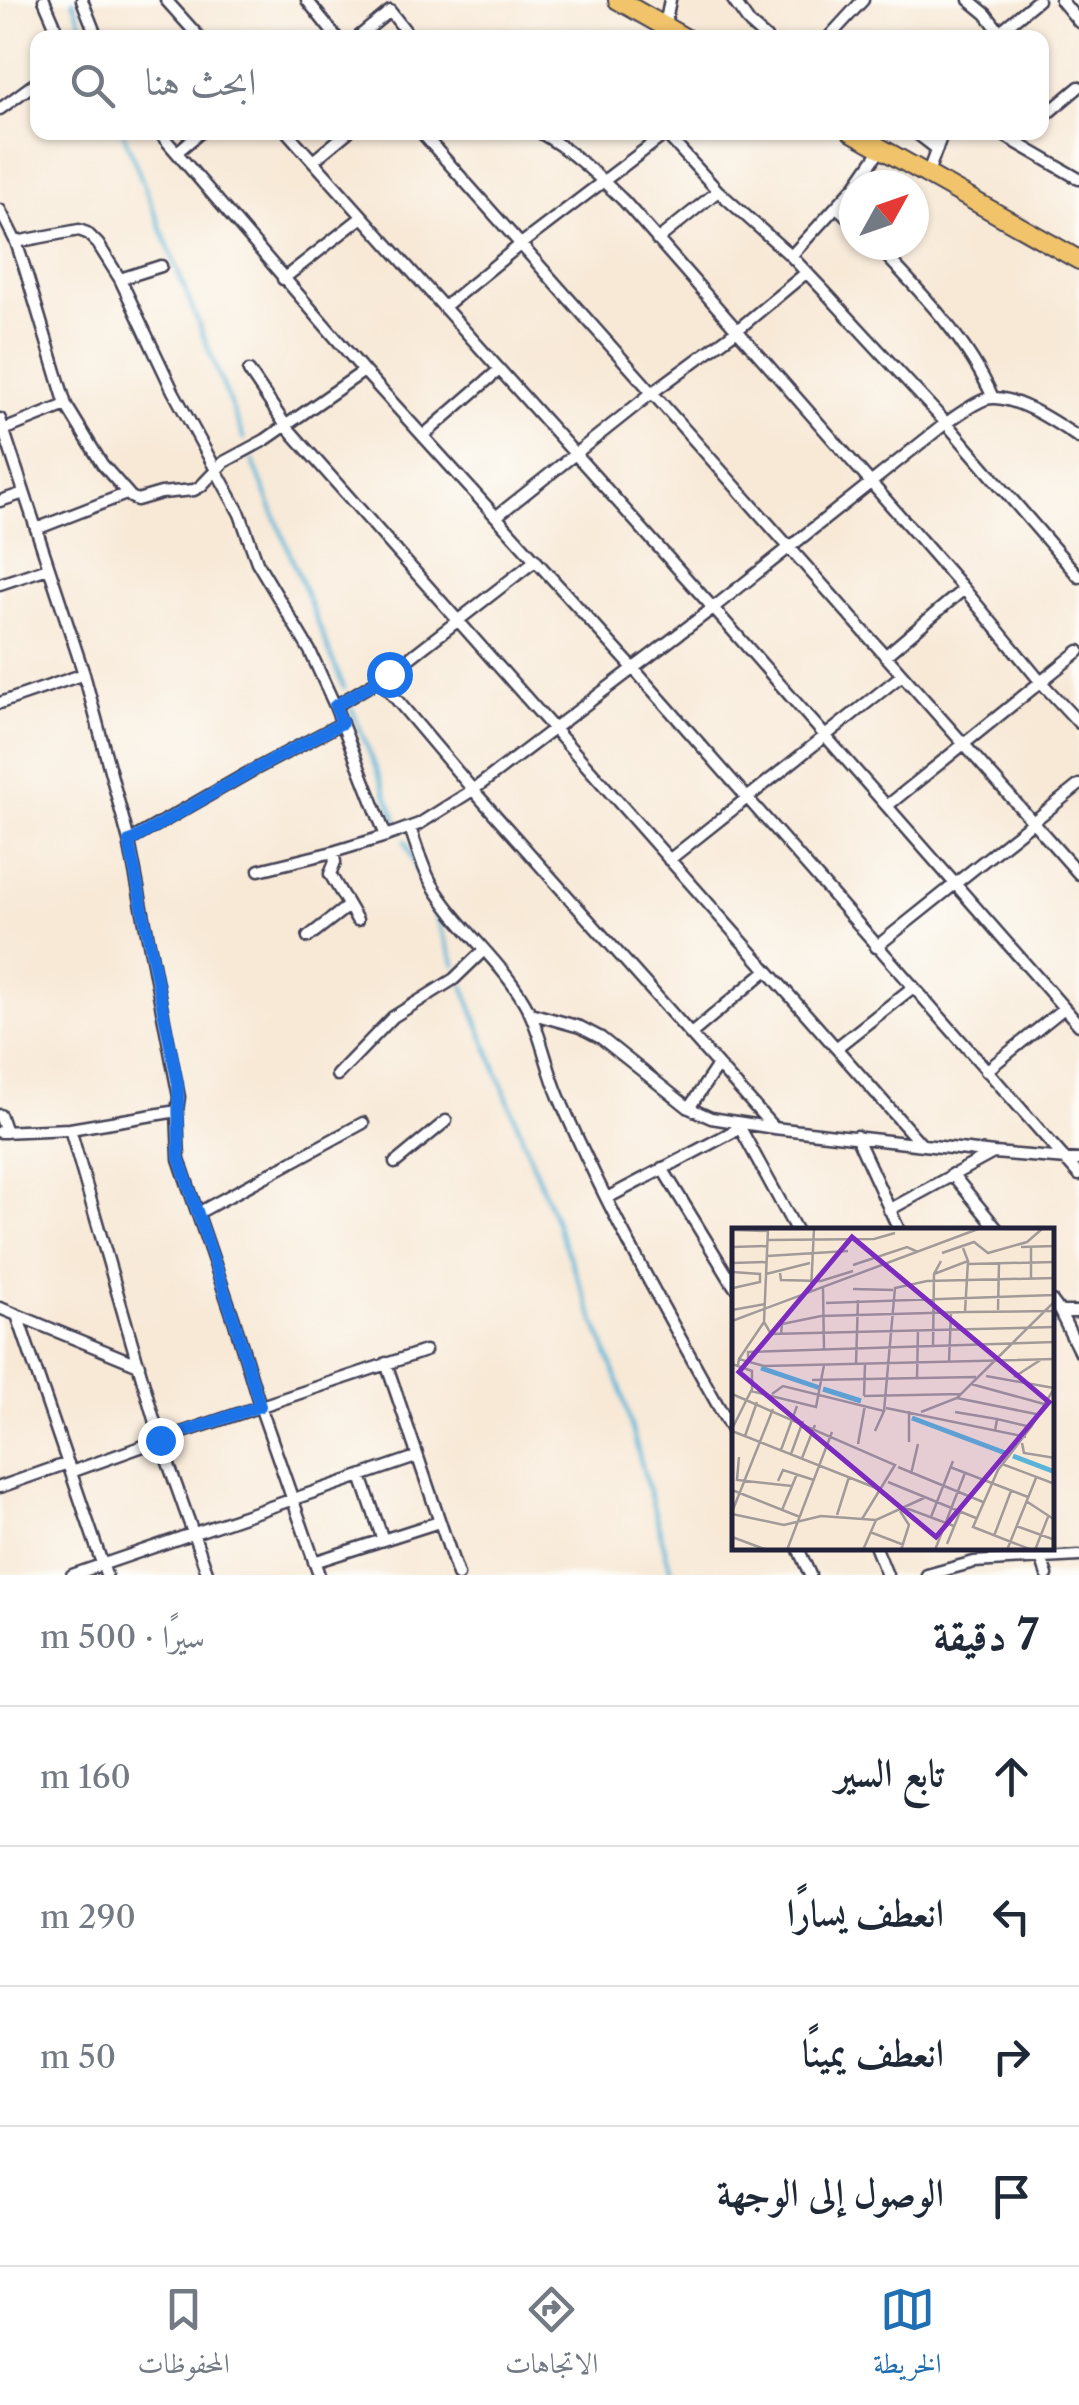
<!DOCTYPE html>
<html lang="ar">
<meta charset="utf-8">
<style>
body{margin:0;font-family:"Libre Caslon Text",Amiri,serif;background:#f6f6f7;color:#1f2937;direction:rtl}
.compass{position:absolute;left:839px;top:170px;width:90px;height:90px;border-radius:50%;background:#fff;box-shadow:0 2px 8px #0004;rotate:50deg}
.stop{position:absolute;width:30px;height:30px;margin:-22px;border:8px solid #1a73e8;border-radius:50%;background:#fff}
.stop.end{background:#1a73e8;border-color:#fff;box-shadow:0 2px 10px #0008}
.list{margin:0;padding:0;list-style:none}
h2{display:flex;justify-content:space-between;align-items:center;height:130px;margin:0;padding:0 40px;font-size:42px}
h2 small{font-size:32px;font-weight:400;color:#747a83}
.list li{display:grid;grid-template-columns:65px 1fr auto;gap:30px;align-items:center;box-sizing:border-box;height:140px;padding:0 40px;border-top:2px solid #e0e1e3}
.list b{display:block;font-size:38px;white-space:nowrap}
.list em{font-size:32px;font-style:normal;color:#747a83}
.icon{flex:none;width:55px;height:55px;fill:none;stroke:currentColor;stroke-width:2;stroke-linecap:round;stroke-linejoin:round}
.map{position:relative;flex:none;width:1079px;height:1575px;overflow:hidden;direction:ltr}
.search{position:absolute;background:#fff;box-shadow:0 2px 8px #0004;left:30px;right:30px;top:30px;height:110px;display:flex;align-items:center;gap:25px;box-sizing:border-box;padding:0 35px;border-radius:20px;color:#747a83;font-size:38px}
.sheet{height:690px;background:#fff}
nav{display:flex;justify-content:space-around;align-items:center;box-sizing:border-box;height:140px;border-top:2px solid #e0e1e3;background:#fff;font-size:28px;color:#747a83}
nav a{display:grid;justify-items:center;gap:5px}
nav .on{color:#1f6fb2}
.map>svg:first-child{display:block}
</style>
<div class="map">
<svg width="1079" height="1575" viewBox="0 0 1079 1575">
<rect width="100%" height="100%" fill="#fdfcf7"/>
<filter id="ink" filterUnits="userSpaceOnUse"><feTurbulence type="fractalNoise" baseFrequency=".01" numOctaves="2"/><feDisplacementMap in="SourceGraphic" scale="20" xChannelSelector="R" yChannelSelector="G"/><feConvolveMatrix kernelMatrix="1 2 1 2 8 2 1 2 1" color-interpolation-filters="sRGB"/></filter>
<filter id="wash" filterUnits="userSpaceOnUse"><feTurbulence type="fractalNoise" baseFrequency=".0048" numOctaves="4" result="noise"/><feDisplacementMap in="SourceGraphic" scale="40" xChannelSelector="R" yChannelSelector="G"/><feGaussianBlur stdDeviation="2.25" result="paint"/><feColorMatrix in="noise" values="0 0 0 0 0 0 0 0 0 0 0 0 0 0 0 0 0 1.4 0 .05"/><feComposite in="paint" operator="in"/></filter>
<g filter="url(#wash)">
<rect width="100%" height="100%" fill="#f8e9d7"/>
<g fill="none" stroke-linecap="round" stroke-linejoin="round">
<path stroke="#5ab4d7" stroke-width="4" d="M73 0 87 38
M123 132 244 439
M252 459 344 688
M352 709 397 821
M405 841 455 965
M463 985 620 1386 672 1575"/>
</g>
</g>
<g filter="url(#ink)">
<g fill="none" stroke-linecap="round" stroke-linejoin="round">
<g stroke="#424052" stroke-width="15">
<path id="minor" d="M44 0 54 23 57 38
M82 0 97 38
M166 0 200 38
M307 0 337 38
M733 0 750 24 766 38
M969 0 986 14 999 31
M1061 0 1079 22
M665 26 670 0
M357 38 390 11 411 38
M828 38 863 0
M992 38 1038 0
M0 109 38 81
M1042 118 1079 87
M159 132 364 371 633 668 1079 1175
M287 132 713 608 1079 1025
M421 132 1079 874
M539 132C572 151 597 175 624 201L964 589 1040 681 1079 723
M915 132 937 149
M998 132 1079 179
M666 134 718 191 791 256 826 293 946 423 1079 577
M177 152 201 132
M313 161 348 132
M927 175 943 132
M856 185 881 149
M837 207 854 223
M0 210 16 242 25 269 66 405 102 464 131 497 137 500 161 493 194 490 201 486 224 462 265 440 364 371
M657 240 718 191
M16 242 79 230 87 233 98 244 120 279 173 391 240 514 257 562 310 651 335 706 386 836 333 852 259 870
M876 245C919 290 968 340 993 398
M791 256 854 187
M120 279 161 266
M283 279 362 217
M444 307 521 244 668 132
M249 371 286 426 921 1144
M0 419 84 674 129 841 179 1097 177 1111 70 1129 0 1132
M1 431 66 405
M424 435 499 370
M0 501 24 493
M497 516 653 392 736 331 807 272
M36 529 126 494
M0 584 48 568
M885 656 964 589
M380 680 473 790 774 1128
M0 703 84 674
M335 706 389 674 536 560
M887 806 1079 651
M410 828C417 847 422 867 432 884 459 930 505 963 529 1011 542 1038 547 1069 559 1097 609 1213 672 1324 734 1434
M386 836 419 824 473 790 713 608 946 423C958 415 972 404 986 399 1012 392 1058 424 1079 438
M129 841 248 773 342 723
M333 852 335 862 330 874 357 920
M669 860 902 675
M308 937 348 906
M876 947 1079 785
M530 1013 580 1027 601 1038 689 1108 711 1118 774 1128 994 1153 1079 1160
M691 1034 767 970
M836 1048 912 988
M986 1071 1064 1008
M337 1075 393 1017 454 979 484 950
M689 1108 718 1065
M177 1111 179 1159 234 1320 260 1406 319 1575
M0 1115 6 1132
M738 1124 796 1230
M70 1129 160 1440 208 1575
M856 1136 899 1230
M395 1163 446 1121
M662 1168 734 1286
M952 1174 998 1230
M607 1198 740 1128
M889 1210 993 1153
M198 1213 363 1123
M1052 1301 1060 1312 1079 1351
M0 1308 139 1365
M1060 1312H1079
M17 1315 106 1575
M386 1363 458 1575
M71 1472 160 1440 425 1351
M361 1476 383 1540
M0 1487 68 1463
M798 1548 810 1575
M876 1548 887 1575
M1041 1558 1047 1575
M314 1562 439 1522
M72 1575 416 1457
M927 1575 974 1562 1079 1556"/>
</g>
<g stroke="#424052" stroke-width="22">
<path id="trunk" d="M618 0 685 38
M852 132 1079 260"/>
</g>
<use href="#minor" stroke="#fff" stroke-width="10"/>
<use href="#trunk" stroke="#f1c36a" stroke-width="18"/>
</g>
</g>
<g fill="none" stroke-linecap="round" stroke-linejoin="round" filter="url(#ink)">
<path stroke="#1a73e8" stroke-width="12" d="M160 1440 260 1406 234 1320 179 1158 178 1084 129 842 248 773 342 723 335 706 389 674"/>
</g>
<g transform="translate(732 1228)">
<rect width="322" height="322" fill="#f8e9d7"/>
<path fill="none" stroke="#5ab4d7" stroke-width="5" d="M29 140 88 160M91 161 129 173M180 190 276 226M281 228 323 244"/>
<path fill="none" stroke="#a29999" stroke-width="2.5" d="M36 1 32 94 39 106 323 99M0 2 36 3M35 12 142 11 163 5M0 19 35 18M289 19 323 18M210 25 242 14 256 25 295 14 310 1M35 28 116 23M236 33 233 84 323 83M0 35 35 34M237 36 323 34M121 37 175 19 186 24M0 44 28 46V54L1 60M48 45 49 52 89 53 121 43M34 46 78 35M202 46 236 33 231 20M299 51V19M91 60 92 121M121 61 161 62M79 62 82 1M94 75 323 67M0 82 33 76M266 82 267 35M0 93 246 1M49 106 50 96 89 88 233 84M201 118 202 46 209 33M7 131 32 94M16 134V124L323 114M217 134 219 85M0 136 20 143V163M124 136 126 72M6 137 7 131 32 138 323 131M254 148 322 160M282 149 310 131M185 151 186 102M80 152 244 149M239 156 312 176M0 166 163 237 130 291M40 166 51 158 152 183 143 203M132 168 229 166M132 168 133 136M225 170 304 186M154 180 294 209M152 183 163 60 195 53 323 50M177 183V214M189 184 225 170 323 73M223 184 265 191 263 203M265 191 299 199 266 242 241 299 300 322M299 199 323 159M0 201 19 163 84 179 92 137M0 203 149 262M13 208 25 174M290 215 292 225 323 230M126 216 133 177M49 222 65 178M59 226 71 193M7 229 5 252 60 258M70 230 83 197M270 236 323 256M166 239 251 274M218 239 296 269M179 246 186 216M46 253 51 242 82 252M156 254 244 290M0 262 68 289M294 273 323 292M174 280 222 298M50 282 65 246M168 283 177 297 169 322M0 284 41 181M0 286 52 297 89 288 144 292 192 270M105 287 117 249M199 289 221 233M284 298 323 312M138 304 172 317M262 308 279 263M0 309 35 322M215 316 228 284M55 322 100 204M131 322 144 292M203 322 233 245M275 322 304 250M303 322 316 289"/>
<path fill="#7b2cbf" fill-opacity="0.15" stroke="#7b2cbf" stroke-width="5" d="M120 9 317 174 204 309 7 144Z"/>
<rect width="322" height="322" fill="none" stroke="#22223b" stroke-width="5"/>
</g>
</svg>
<svg class="compass" viewBox="-18 -18 36 36"><path d="M0-13l5 13h-10z" fill="#e53935"/><path d="M0 13l5-13h-10z" fill="#747a83"/></svg>
<div class="stop" style="left:389px;top:674px"></div>
<div class="stop end" style="left:160px;top:1440px"></div>
<div class="search"><svg class="icon" aria-label="search" viewBox="0 0 24 24"><circle cx="10" cy="10" r="6"/><path d="M15 15l6 6"/></svg>ابحث هنا</div>
</div>
<section class="sheet">
<h2>7 دقيقة<small>سيرًا · 500 m</small></h2>
<ul class="list">
<li><svg class="icon" aria-label="ahead" viewBox="0 0 24 24"><path d="M12 20V5M6 11l6-6 6 6"/></svg><div><b>تابع السير</b></div><em>160 m</em></li>
<li><svg class="icon" aria-label="left" viewBox="0 0 24 24"><path d="M17 20v-9H6M10 6l-5 5 5 5"/></svg><div><b>انعطف يسارًا</b></div><em>290 m</em></li>
<li><svg class="icon" aria-label="right" viewBox="0 0 24 24"><path d="M7 20v-9h11M14 6l5 5-5 5"/></svg><div><b>انعطف يمينًا</b></div><em>50 m</em></li>
<li><svg class="icon" aria-label="arrive" viewBox="0 0 24 24"><path d="M6 21V4h12l-3 4 3 4H6"/></svg><div><b>الوصول إلى الوجهة</b></div></li>
</ul>
</section>
<nav>
<a class="on"><svg class="icon" aria-label="map" viewBox="0 0 24 24"><path d="M3 6l6-2 6 2 6-2v14l-6 2-6-2-6 2zM9 4v14M15 6v14"/></svg>الخريطة</a>
<a><svg class="icon" aria-label="directions" viewBox="0 0 24 24"><path d="M12 3l9 9-9 9-9-9zM9 14v-3h6M13 9l2 2-2 2"/></svg>الاتجاهات</a>
<a><svg class="icon" aria-label="saved" viewBox="0 0 24 24"><path d="M7 4h10v16l-5-4-5 4z"/></svg>المحفوظات</a>
</nav>
